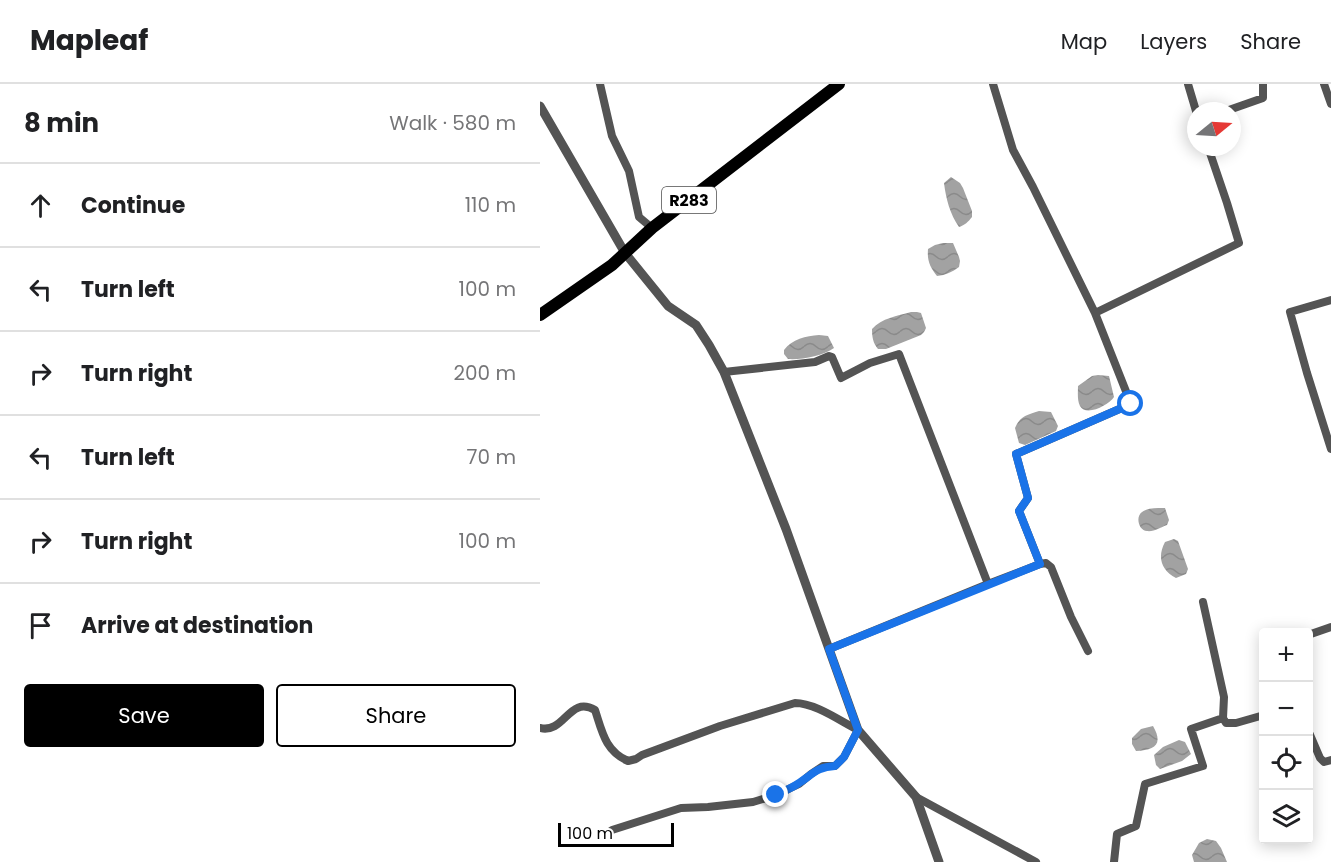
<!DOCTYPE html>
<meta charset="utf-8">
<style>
body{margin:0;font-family:Poppins,sans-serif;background:#f6f6f6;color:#202124}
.controls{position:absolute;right:18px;bottom:18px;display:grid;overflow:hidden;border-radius:6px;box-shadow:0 3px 15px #0003}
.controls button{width:54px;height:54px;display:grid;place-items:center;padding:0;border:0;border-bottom:2px solid #e0e0e0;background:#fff;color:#202124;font:30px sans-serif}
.compass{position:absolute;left:647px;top:18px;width:54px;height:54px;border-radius:50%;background:#fff;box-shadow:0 3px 15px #0003;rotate:72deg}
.scale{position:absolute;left:18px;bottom:15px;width:116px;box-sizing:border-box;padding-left:6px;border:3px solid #000;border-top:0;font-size:16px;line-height:21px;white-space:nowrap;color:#000;-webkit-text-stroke:4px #fff;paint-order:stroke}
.stop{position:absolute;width:18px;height:18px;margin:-14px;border:4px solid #1a73e8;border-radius:50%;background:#fff}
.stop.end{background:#1a73e8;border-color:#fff;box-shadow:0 2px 6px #0008}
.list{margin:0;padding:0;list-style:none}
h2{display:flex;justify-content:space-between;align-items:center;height:78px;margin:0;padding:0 24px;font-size:26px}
h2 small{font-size:20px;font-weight:400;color:#757577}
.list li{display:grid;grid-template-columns:39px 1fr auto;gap:18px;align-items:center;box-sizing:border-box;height:84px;padding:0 24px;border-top:2px solid #e0e0e0}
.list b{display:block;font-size:22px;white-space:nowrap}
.list em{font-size:20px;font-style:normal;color:#757577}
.actions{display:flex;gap:12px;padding:18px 24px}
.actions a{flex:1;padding:14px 0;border:2px solid #000;border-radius:6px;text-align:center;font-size:21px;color:#000}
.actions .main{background:#000;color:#fff}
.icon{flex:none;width:33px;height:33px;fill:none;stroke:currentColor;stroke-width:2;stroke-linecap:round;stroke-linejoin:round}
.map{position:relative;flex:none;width:791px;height:778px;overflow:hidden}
header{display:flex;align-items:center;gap:36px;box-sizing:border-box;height:84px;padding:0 30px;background:#fff;border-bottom:2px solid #e0e0e0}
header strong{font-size:28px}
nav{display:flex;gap:33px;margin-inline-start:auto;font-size:21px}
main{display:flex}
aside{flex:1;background:#fff}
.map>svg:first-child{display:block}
</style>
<header>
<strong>Mapleaf</strong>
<nav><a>Map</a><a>Layers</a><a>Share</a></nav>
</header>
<main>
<aside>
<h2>8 min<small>Walk · 580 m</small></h2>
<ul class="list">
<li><svg class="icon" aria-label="ahead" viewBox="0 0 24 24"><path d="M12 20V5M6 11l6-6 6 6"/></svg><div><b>Continue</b></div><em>110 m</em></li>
<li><svg class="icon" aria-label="left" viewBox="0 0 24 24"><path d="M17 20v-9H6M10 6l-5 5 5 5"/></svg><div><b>Turn left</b></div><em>100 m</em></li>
<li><svg class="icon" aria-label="right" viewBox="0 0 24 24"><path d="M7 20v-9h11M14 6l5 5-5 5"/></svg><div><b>Turn right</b></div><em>200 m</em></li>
<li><svg class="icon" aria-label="left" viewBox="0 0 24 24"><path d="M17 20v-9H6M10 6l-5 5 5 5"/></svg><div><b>Turn left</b></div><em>70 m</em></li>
<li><svg class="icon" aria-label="right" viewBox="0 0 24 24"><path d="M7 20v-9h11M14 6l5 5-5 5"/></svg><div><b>Turn right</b></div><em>100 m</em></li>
<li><svg class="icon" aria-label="arrive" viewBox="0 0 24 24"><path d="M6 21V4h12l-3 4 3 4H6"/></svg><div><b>Arrive at destination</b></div></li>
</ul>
<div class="actions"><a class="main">Save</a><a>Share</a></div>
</aside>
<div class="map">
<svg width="791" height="778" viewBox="0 0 791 778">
<defs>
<pattern id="water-waves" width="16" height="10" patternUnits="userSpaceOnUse" patternTransform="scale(1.5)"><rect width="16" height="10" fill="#a2a2a2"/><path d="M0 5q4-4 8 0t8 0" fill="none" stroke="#8a8a8a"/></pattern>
</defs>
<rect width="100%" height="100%" fill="#fff"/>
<path fill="url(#water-waves)" d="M411 93 420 99 423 104 432 127V133C428 138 425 141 419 143 410 130 406 115 404 99Z
M403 159H413L419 173 420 177 419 183C412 188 406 191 397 192 390 183 387 177 388 165L395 161Z
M371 228H377L381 229 386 244 384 248 381 251 346 265H338C333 259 332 253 332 245 342 234 357 232 371 228Z
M279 251 288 252 294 264C283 272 261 276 248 275L244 270V266C252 255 266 252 279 251Z
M558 291 569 292 574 313C569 321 546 333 540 322 537 316 538 308 538 302L552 292Z
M499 327 511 328 518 342 516 347 485 361 479 359 475 344C480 332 487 331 499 327Z
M622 424H625L629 436 627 441C621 443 614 448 607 447 599 447 595 433 602 428 607 424 616 424 622 424Z
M634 455 638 457 648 485 646 490 636 494C621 486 617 473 625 458Z
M613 642C624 661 614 666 596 667L592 660V654L601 645Z
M639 656 645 658 651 670 642 677 620 685 616 681 614 671 623 663Z
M667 755 676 757 681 764 687 778H654L652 771 659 759Z"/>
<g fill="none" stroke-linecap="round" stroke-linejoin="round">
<path stroke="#545454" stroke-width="8" d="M60 0 72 52 89 87 99 133 112 144
M453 0 473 66 493 103 555 229 591 320 476 370 488 414 479 427 500 480
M648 0 656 27
M784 0 791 20
M686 27 723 14V0
M791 216 750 228 767 289 791 365
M555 229 699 159 687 119 668 63
M184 288 275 278 289 272 292 273 301 294 330 279 359 270 448 500
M663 518 684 613 683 634
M768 551 791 543
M289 565 448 500 500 480 506 479 511 483 531 533 548 567
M0 644C25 650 29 611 55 626 62 647 65 667 88 677L96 675 102 671 180 642 255 619C275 619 300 637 318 646L304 673 295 682H283L271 690 259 700 236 711 213 718 168 723 141 724 72 746
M768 646 780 674 784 678 791 676
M376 713 496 778
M574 778 577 750 596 742 605 700 663 682 651 645 683 634 686 639H696L724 631"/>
<path stroke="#545454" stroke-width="9" d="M0 22 85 169 128 222 156 241 169 261 184 288 246 445 318 646 376 713 399 778"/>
<path stroke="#000" stroke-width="12" d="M0 231 72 181 112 144 299 0"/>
</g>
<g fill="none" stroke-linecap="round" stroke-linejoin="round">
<path stroke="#1a73e8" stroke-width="8" d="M236 711C244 707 252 704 259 699 273 690 277 683 295 682L304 673 318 646 289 565 500 480 479 427 488 414 476 370 591 320"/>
</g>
<g text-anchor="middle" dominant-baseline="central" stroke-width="4.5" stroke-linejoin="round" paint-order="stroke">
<rect fill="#fff" stroke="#4c4c4c" stroke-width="1.5" x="122" y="103" width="54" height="26" rx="4.5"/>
<g font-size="16" font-weight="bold" fill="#000">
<text x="149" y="116">R283</text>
</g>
</g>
</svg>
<div class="controls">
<button>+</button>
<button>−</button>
<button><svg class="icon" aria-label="locate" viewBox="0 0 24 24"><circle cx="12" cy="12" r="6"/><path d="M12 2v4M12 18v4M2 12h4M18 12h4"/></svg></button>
<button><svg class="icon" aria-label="layers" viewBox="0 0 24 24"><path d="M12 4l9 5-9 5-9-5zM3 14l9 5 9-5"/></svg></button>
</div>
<svg class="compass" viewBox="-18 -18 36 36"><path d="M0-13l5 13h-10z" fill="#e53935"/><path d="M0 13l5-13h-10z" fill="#757577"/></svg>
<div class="scale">100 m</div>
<div class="stop" style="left:591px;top:320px"></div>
<div class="stop end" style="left:236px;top:711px"></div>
</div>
</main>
